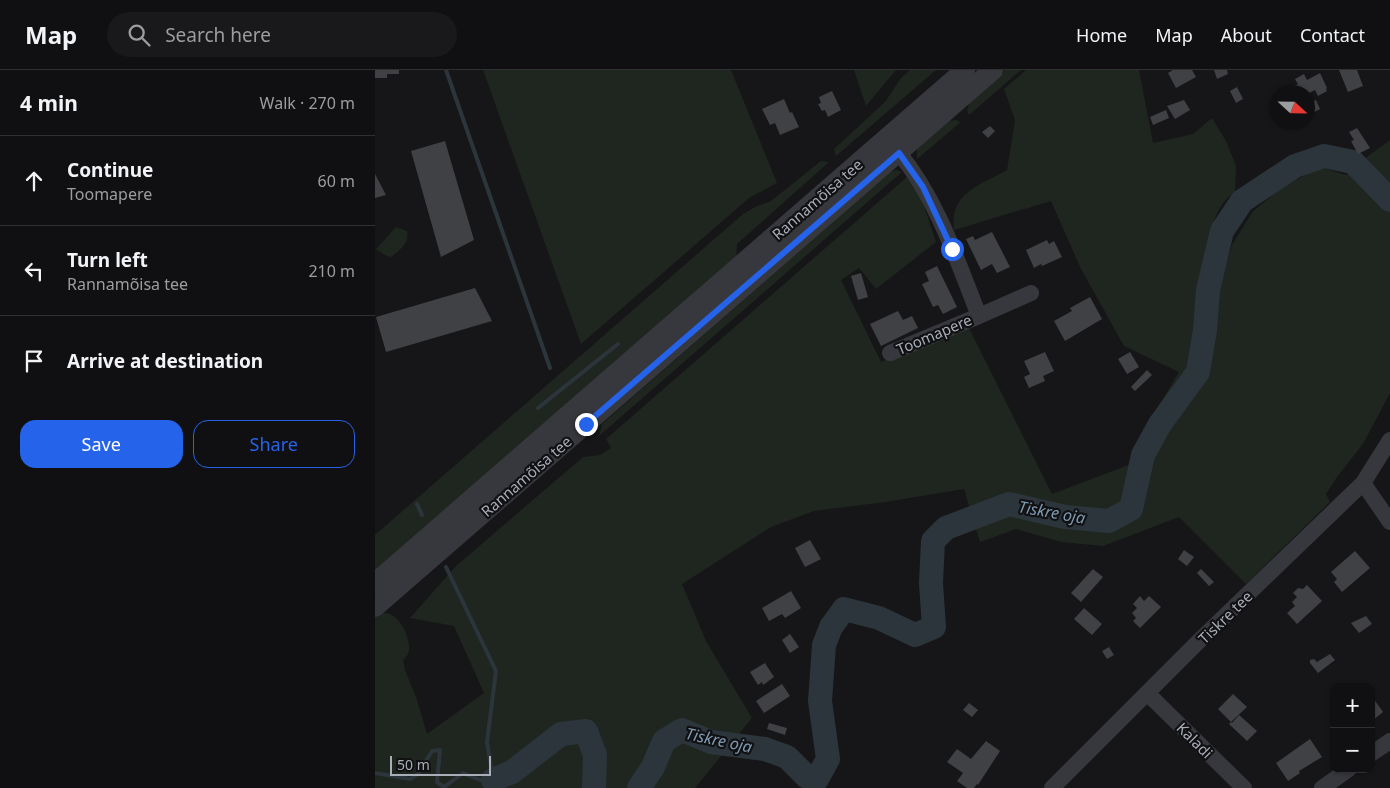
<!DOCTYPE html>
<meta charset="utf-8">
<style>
body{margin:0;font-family:"Noto Sans",sans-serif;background:#19191b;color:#f1f3f6}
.controls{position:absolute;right:15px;bottom:15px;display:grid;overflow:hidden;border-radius:10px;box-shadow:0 1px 4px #0004}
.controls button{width:45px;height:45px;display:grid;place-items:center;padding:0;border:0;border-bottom:1px solid #303032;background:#101012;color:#f1f3f6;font:25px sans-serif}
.compass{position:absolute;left:895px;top:15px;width:45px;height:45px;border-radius:50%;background:#101012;box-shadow:0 1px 4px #0004;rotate:112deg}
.scale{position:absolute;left:15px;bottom:12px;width:101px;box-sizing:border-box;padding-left:5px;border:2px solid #a8adb8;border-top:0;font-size:14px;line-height:18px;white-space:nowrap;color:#a8adb8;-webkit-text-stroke:4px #111113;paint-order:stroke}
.stop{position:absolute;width:15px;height:15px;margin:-11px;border:4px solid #2563eb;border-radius:50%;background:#fff}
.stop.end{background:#2563eb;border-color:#fff;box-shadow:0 1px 5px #0008}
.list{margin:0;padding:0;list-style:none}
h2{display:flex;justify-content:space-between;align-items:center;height:65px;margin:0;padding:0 20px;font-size:21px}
h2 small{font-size:16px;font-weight:400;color:#9c9d9f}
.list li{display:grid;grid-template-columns:32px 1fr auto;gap:15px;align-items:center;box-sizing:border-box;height:90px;padding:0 20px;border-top:1px solid #303032}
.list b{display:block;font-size:19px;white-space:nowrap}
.list p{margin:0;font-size:16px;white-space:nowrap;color:#9c9d9f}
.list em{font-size:16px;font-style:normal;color:#9c9d9f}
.actions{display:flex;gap:10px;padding:15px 20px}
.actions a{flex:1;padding:11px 0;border:1px solid #2563eb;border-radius:15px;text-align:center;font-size:18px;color:#2563eb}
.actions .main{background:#2563eb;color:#fff}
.icon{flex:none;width:28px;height:28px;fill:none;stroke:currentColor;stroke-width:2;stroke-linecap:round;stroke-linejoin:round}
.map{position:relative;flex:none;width:1015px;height:718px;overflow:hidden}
header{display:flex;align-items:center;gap:30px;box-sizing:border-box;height:70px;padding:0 25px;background:#101012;border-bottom:1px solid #303032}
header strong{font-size:24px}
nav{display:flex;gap:28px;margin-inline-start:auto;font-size:18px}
.search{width:350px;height:45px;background:#19191b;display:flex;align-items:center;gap:12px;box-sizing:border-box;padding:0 18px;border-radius:28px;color:#9c9d9f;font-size:19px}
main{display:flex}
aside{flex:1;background:#101012}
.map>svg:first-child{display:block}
</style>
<header>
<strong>Map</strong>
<div class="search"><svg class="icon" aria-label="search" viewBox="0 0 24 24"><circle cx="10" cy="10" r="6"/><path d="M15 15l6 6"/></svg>Search here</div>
<nav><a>Home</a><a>Map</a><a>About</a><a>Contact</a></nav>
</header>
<main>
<aside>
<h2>4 min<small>Walk · 270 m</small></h2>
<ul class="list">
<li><svg class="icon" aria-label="ahead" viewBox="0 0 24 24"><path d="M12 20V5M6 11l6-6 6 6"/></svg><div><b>Continue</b><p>Toomapere</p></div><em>60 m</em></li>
<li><svg class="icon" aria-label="left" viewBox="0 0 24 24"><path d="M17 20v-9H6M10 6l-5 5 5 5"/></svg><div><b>Turn left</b><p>Rannamõisa tee</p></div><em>210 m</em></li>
<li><svg class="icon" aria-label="arrive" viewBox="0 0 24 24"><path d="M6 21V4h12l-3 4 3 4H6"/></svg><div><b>Arrive at destination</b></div></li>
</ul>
<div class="actions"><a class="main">Save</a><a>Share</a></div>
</aside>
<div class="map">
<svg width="1015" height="718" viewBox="0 0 1015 718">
<rect width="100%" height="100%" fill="#161618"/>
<path fill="#1e261f" d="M108 0H356L402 113 374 128 206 274Z
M479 0H521L491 36Z
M535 0H561L461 86 459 79 510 32 526 8Z
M630 0H646L594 45 592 40 596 30Z
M651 0H764L778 73 818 64 837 48 851 71 861 96 860 123C838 133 834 172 830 193L845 214 857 175 878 141 906 119 944 97 971 105 985 92 1015 70V323L988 374 962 407 951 424 955 432 871 514 804 447 728 476 686 472 641 459 605 472 589 419 510 432 439 441 396 457 307 514 331 571 377 648 320 718H0V547C18 532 36 564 34 580 34 584 31 587 28 590L30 600 42 630 52 664 109 623 79 556 35 548 81 496 208 387 225 385 236 378 231 369 532 107 546 127 561 172 501 219 484 198 466 210 506 292 594 258 677 424 756 394 758 378 804 302 749 276 706 199 676 131 579 160C574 123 605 115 632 100L640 50 629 19Z
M581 50 586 52 542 89V79L573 51Z
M446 91 454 92 362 174 361 189 0 501V465L368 144 380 137 396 131Z
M521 100 527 102 224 366 227 354 515 102Z
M21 157 32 161C35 173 24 181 16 187L10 185 1 179Z"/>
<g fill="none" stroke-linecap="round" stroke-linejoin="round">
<path stroke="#2c353c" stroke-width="4" d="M71 0 175 298
M163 338 243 274
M42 434 47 445
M0 703 35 709 43 704 57 681 65 680 62 712 69 717 88 703 110 712 118 710 112 672 121 601 71 497"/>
<path stroke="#2c353c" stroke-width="24" d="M118 710 137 702 186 664 211 661 220 685 219 718
M264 718 278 697 289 671 307 660 336 672 390 679 412 687 432 707 442 709 453 689 445 631 449 575 456 557 469 539 504 548 540 565 559 557 556 513 558 471 571 458 634 434 690 447 734 451 756 439 768 385 785 354 823 302 830 260 833 220 847 161 867 131 920 96 949 86 978 92 1015 130"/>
</g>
<path fill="#404145" d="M0 0H24V4H12V8H0Z
M798 0H817L821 7 801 18 793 3Z
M839 0H852L853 4 842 9Z
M964 0H982L988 16 973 22Z
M945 3 952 18 951 19 952 21 943 26 940 20 932 24 916 22 914 18 923 14 920 9 929 4 932 10Z
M862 17 868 29 861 33 855 21Z
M457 21 466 40 453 47 450 40 447 41 443 34 446 33 444 27Z
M409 29 415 43 417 42 424 57 405 65 400 53 395 55 387 39Z
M809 30 815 40 800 49 792 36Z
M941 30 945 39 932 46V34Z
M791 40 794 48 778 55 775 47Z
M615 56 620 61 613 68 607 62Z
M982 58 995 78 983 84 976 71 979 70 974 62Z
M70 71 99 170 66 187 36 81Z
M0 104 11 125 0 128Z
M617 162 635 197 622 203 617 194 606 200 591 169 598 166 600 170Z
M672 170 674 174 679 171 687 187 667 196 666 194 659 198 651 180Z
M562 196 582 237 568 244 563 235 558 237 547 214 554 211 550 202Z
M486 203 493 227 483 230 476 206Z
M100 218 117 251 11 282 1 247Z
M715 227 727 249 690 271 679 251 697 241 695 238Z
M523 241 528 250 537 246 543 258 506 276 495 254Z
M670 282 679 301 668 306 670 311 654 318 649 307 655 304 649 291Z
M755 282 764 297 752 304 743 289Z
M772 300 777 305 760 321 756 317Z
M435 470 446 489 430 497 420 478Z
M809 480 819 487 812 496 803 489Z
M980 481 995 498 967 522 959 512 962 509 956 502Z
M718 499 728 507 706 532 696 523Z
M826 499 839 512 834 516 822 503Z
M932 515 947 531 922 554 912 543 920 536 917 532 922 527 918 523 923 518 928 519Z
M416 521 426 538 410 548 407 544 394 551 387 538Z
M765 526 769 531 774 526 786 537 765 558 758 551 761 548 757 543 762 538 758 534Z
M709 538 727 554 717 565 699 549Z
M991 546 997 554 984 563 976 553Z
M415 564 424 577 415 583 407 570Z
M734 577 739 585 732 589 727 581Z
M955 584 960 590 943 603 935 593V590L939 589 942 592Z
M390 593 399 607 388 615 387 612 383 615 375 602Z
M407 614 415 626 389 643 381 631Z
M858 624 872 637 856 652 843 639Z
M996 625 1008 642 998 650 996 649Z
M594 633 603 640 597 647 588 640Z
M864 645 882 661 872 671 854 654 856 652 857 653Z
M394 653 412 658 410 665 392 659Z
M935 669 947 687 924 701 925 703 913 711 901 693Z
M611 671 625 681 603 715 602 714 599 718H592L582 711 588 703 572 692 582 679 596 689Z"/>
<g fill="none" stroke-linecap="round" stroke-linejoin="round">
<path stroke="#37383d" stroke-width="16" d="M524 83C562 129 582 190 604 246L656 223
M515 283 604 246
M988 413 1015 452
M772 623 869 718
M996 684 1015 671
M677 718 823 572 988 413 1015 370
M947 718 974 699"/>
<path stroke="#37383d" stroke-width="20" d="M0 513 590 0
M0 537 618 0"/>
</g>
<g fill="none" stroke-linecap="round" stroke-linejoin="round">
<path stroke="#2563eb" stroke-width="6" d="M211 354 524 83 548 117 577 179"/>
</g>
<g text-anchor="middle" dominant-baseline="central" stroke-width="4.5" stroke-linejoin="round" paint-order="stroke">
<g font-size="15" fill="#a8adb8" stroke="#111113">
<text transform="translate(442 129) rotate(-41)">Rannamõisa tee</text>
<text transform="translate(559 264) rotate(-23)">Toomapere</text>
<text transform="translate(151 406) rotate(-41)">Rannamõisa tee</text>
<text transform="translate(850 547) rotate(-44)">Tiskre tee</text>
<text transform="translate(820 670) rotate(45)">Kaladi</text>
</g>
<g font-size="16" font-style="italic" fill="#7f9bb3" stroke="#111113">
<text transform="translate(677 442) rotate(10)">Tiskre oja</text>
<text transform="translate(344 670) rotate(12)">Tiskre oja</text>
</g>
</g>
</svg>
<div class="controls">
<button>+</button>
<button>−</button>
</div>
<svg class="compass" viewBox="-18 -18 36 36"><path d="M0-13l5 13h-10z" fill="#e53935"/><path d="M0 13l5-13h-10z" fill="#9c9d9f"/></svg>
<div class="scale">50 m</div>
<div class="stop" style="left:577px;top:179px"></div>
<div class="stop end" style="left:211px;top:354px"></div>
</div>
</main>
